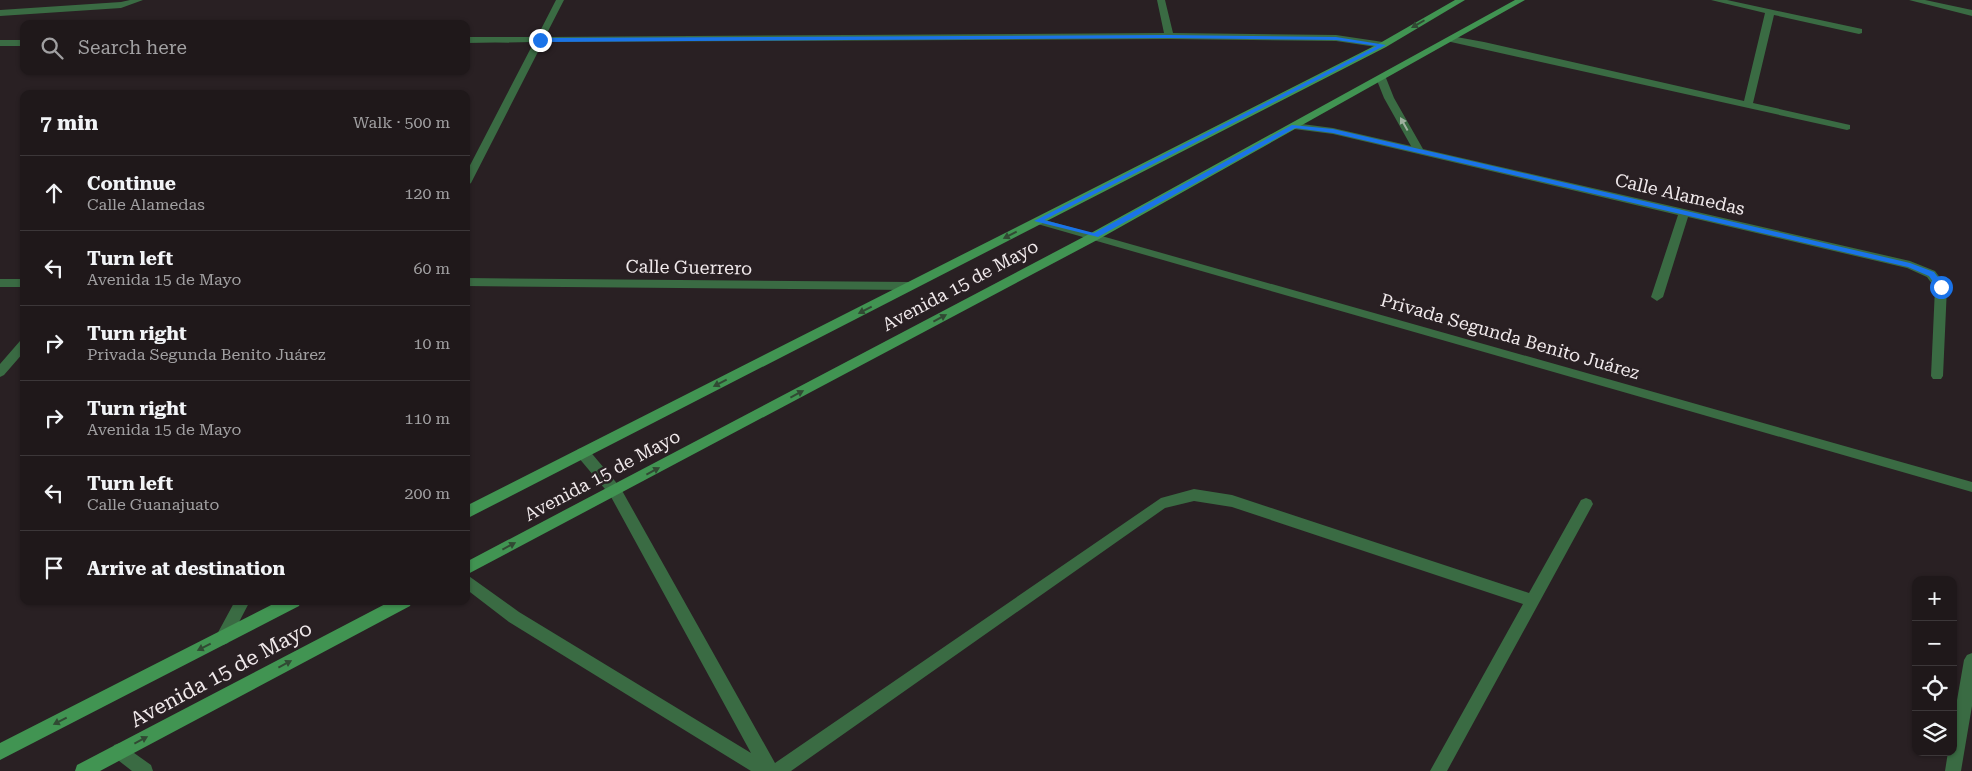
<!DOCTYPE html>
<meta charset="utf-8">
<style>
body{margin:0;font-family:"Roboto Serif",serif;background:#272123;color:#f1f3f6}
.controls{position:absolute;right:15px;bottom:15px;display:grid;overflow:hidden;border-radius:10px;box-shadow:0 1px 4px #0004}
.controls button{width:45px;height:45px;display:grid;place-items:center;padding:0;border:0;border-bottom:1px solid #3c3739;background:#1f181a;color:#f1f3f6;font:25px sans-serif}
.stop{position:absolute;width:15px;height:15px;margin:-11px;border:4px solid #1a73e8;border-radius:50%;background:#fff}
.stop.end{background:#1a73e8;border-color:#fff;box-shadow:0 1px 5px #0008}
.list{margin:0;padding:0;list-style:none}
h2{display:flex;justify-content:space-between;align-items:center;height:65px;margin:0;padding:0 20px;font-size:21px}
h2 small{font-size:16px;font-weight:400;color:#a1a0a2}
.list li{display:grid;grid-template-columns:32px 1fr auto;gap:15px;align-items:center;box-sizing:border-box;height:75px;padding:0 20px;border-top:1px solid #3c3739}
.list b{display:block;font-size:19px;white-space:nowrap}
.list p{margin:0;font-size:16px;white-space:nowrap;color:#a1a0a2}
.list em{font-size:16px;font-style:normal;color:#a1a0a2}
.icon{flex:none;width:28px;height:28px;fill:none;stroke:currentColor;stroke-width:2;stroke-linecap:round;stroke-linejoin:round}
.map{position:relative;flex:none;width:1972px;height:771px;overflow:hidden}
.search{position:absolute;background:#1f181a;box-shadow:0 1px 4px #0004;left:20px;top:20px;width:450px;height:55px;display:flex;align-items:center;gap:12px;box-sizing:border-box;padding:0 18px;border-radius:10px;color:#a1a0a2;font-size:19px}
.panel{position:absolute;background:#1f181a;box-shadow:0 1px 4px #0004;left:20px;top:90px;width:450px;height:515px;border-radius:10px}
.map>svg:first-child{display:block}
</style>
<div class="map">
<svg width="1972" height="771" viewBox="0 0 1972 771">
<rect width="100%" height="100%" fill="#292023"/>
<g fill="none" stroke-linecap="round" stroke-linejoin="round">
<path fill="#3a6b43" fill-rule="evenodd" d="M130 0H143L121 8 0 16V10L121 2Z"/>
<path fill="#3a6b43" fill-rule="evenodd" d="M556 0H564L545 37 1164 33 1157 0H1165L1173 33 1336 35 1383 42 1387 45 1383 48 1336 41 1169 39 543 42 471 183 466 186V173L534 42 466 43V37H537Z
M1711 0H1727L1862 29V33L1859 34 1774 15 1753 103 1850 125V129L1847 130 1451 42 1447 39 1451 36 1484 42 1744 101 1765 13Z
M1909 0H1925L1972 10V16Z
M0 40H24V46H0Z
M1381 75 1386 78 1394 98 1423 149 1910 261 1935 271 1947 287 1943 376 1941 379H1933L1931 376 1935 288 1927 277 1907 268 1688 217 1663 297 1657 301 1651 297 1678 215 1333 134 1294 129 1289 126 1294 123 1333 128 1411 146 1384 98 1376 78Z
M1038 218 1972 482V492L1034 223 1033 221Z
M466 278 911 282 917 286 911 290 466 286Z
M0 279H24V287H0Z
M24 340V352L4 375 0 377V364L20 341Z
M583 448 588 449 620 487 775 763 1161 498 1194 489 1232 495 1529 593 1581 500 1586 498 1591 500 1593 504 1447 771H1430L1523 604 1232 507 1194 501 1165 508 791 771H751L509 622 466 589V574L519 612 751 753 610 495 578 457 576 453 578 449Z
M235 601H250L228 643 223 645 218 643 215 638Z
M1972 653V706L1961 771H1945L1948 752H1953V723L1964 660 1967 655Z
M120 743 151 765 153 771H132L114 757 112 751 114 745Z"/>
<path fill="#419452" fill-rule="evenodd" d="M1455 0H1465L1386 47 466 519V506L1380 43Z
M1515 0H1525L1099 239 466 575V562L1091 233Z
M279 601H301L299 606 0 760V743Z
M391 601H412L410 606 100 771H75L77 765Z"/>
</g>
<defs><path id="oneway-solid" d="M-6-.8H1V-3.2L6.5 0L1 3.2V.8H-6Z" transform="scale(1.25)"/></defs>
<g fill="#314933">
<use href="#oneway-solid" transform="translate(1418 24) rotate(150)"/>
<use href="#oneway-solid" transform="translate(1010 235) rotate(153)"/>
<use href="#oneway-solid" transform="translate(865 310) rotate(153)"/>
<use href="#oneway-solid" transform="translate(940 318) rotate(-28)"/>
<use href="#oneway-solid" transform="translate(720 383) rotate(153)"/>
<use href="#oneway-solid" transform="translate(797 394) rotate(-28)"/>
<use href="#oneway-solid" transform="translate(653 471) rotate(-28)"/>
<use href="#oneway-solid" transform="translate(509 546) rotate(-28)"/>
<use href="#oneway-solid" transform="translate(204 647) rotate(153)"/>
<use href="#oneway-solid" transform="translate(285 664) rotate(-28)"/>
<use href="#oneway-solid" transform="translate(60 721) rotate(153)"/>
<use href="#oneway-solid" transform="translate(141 740) rotate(-28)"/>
</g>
<use fill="#9eb09f" href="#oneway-solid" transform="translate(1404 124) rotate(-119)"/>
<path fill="#1a73e8" d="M1169 35 1336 37 1386 45 1044 220 1094 233 1292 125 1333 129 1910 263 1934 272 1945 287 1938 289 1929 276 1908 267 1333 133 1295 128 1098 237 1034 221 1377 46 1336 40 1169 38 540 42 537 40 540 38Z"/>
<g text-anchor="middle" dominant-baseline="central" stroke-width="5" stroke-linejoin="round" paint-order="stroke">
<g font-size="18" fill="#f0e9eb" stroke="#292023">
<text transform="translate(1680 194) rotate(13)">Calle Alamedas</text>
<text transform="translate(689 267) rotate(1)">Calle Guerrero</text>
<text transform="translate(960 285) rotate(-28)">Avenida 15 de Mayo</text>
<text transform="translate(1510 336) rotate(16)">Privada Segunda Benito Juárez</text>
<text transform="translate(602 475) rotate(-28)">Avenida 15 de Mayo</text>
</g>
<g font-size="21" fill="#f0e9eb" stroke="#292023">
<text transform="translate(221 674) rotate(-28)">Avenida 15 de Mayo</text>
</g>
</g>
</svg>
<div class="controls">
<button>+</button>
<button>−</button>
<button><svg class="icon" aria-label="locate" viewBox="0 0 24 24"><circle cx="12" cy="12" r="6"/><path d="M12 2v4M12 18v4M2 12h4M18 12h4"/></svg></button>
<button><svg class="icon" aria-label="layers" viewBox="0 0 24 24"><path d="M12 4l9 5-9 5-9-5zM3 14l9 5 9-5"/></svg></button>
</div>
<div class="stop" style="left:1941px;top:287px"></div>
<div class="stop end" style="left:540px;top:40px"></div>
<div class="search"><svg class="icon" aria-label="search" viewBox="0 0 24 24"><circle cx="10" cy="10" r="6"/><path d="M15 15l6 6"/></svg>Search here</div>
<section class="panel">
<h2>7 min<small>Walk · 500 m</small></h2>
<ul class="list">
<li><svg class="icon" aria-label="ahead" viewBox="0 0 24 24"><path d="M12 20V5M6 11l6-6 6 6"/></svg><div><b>Continue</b><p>Calle Alamedas</p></div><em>120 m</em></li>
<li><svg class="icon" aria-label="left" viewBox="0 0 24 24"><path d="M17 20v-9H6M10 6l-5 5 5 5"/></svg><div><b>Turn left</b><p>Avenida 15 de Mayo</p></div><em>60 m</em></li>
<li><svg class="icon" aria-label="right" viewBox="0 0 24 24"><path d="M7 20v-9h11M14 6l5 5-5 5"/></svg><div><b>Turn right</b><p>Privada Segunda Benito Juárez</p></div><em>10 m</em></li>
<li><svg class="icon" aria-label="right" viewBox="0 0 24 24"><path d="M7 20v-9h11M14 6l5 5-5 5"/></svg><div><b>Turn right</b><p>Avenida 15 de Mayo</p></div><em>110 m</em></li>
<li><svg class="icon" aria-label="left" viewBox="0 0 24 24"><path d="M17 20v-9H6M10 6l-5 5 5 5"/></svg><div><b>Turn left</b><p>Calle Guanajuato</p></div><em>200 m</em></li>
<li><svg class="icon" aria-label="arrive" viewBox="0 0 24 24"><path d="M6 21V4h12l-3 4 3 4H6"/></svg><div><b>Arrive at destination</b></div></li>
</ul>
</section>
</div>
